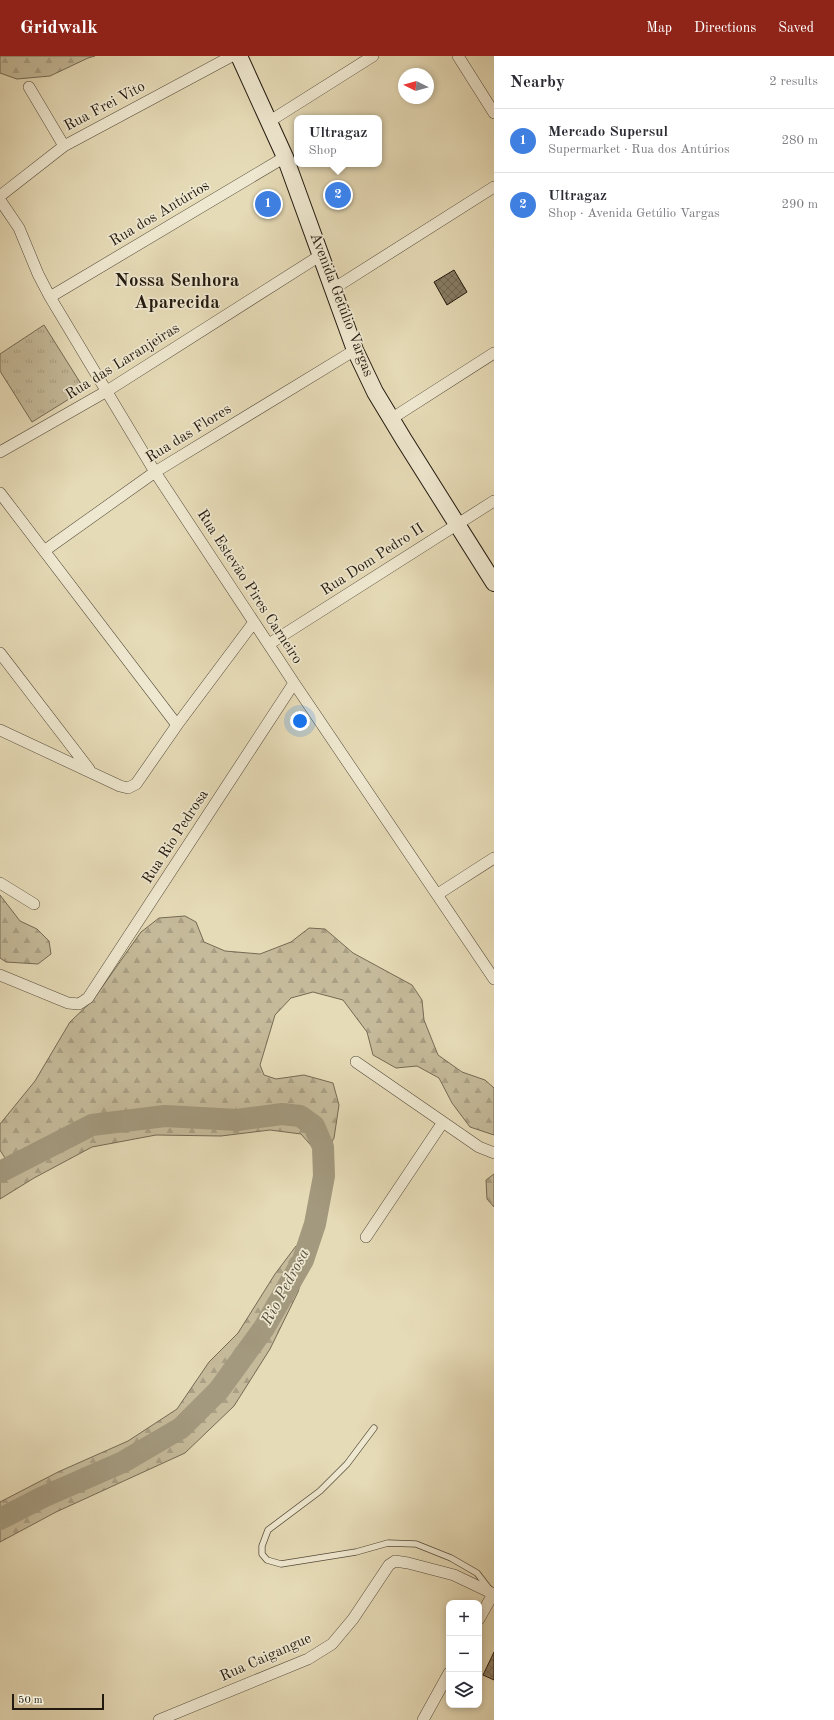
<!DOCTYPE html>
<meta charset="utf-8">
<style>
body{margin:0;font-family:"Old Standard TT",serif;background:#f7f7f7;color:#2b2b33}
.controls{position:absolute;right:12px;bottom:12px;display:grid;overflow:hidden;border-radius:8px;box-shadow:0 2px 6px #0003}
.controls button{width:36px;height:36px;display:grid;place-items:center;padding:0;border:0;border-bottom:1px solid #e1e1e2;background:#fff;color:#2b2b33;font:20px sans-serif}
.compass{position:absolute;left:398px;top:12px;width:36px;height:36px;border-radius:50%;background:#fff;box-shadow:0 2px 6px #0003;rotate:275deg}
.scale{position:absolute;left:12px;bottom:10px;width:92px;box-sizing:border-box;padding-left:4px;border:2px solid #22190f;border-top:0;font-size:11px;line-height:14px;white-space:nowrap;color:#22190f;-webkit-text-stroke:3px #efe8d0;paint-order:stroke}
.you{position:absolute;left:300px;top:665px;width:14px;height:14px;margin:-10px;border:3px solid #fff;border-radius:50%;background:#1a73e8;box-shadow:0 0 0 6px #1a73e833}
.badge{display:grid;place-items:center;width:26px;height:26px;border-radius:50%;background:#8f2418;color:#fff;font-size:13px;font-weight:700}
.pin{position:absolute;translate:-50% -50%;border:2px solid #fff;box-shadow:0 1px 4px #0006}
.popup{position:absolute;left:294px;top:59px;width:88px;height:52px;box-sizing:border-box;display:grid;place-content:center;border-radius:8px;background:#fff;filter:drop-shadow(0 1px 3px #0005);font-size:13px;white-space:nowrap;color:#7c7c81}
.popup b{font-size:15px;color:#2b2b33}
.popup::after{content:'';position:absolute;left:50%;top:100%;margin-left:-8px;border:8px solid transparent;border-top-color:#fff}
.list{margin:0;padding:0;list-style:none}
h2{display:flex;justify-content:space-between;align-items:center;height:52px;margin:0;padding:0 16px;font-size:17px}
h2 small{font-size:13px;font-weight:400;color:#7c7c81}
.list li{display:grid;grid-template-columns:26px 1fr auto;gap:12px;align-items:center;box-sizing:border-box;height:64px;padding:0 16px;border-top:1px solid #e1e1e2}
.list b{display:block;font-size:15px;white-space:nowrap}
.list p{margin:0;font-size:13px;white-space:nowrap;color:#7c7c81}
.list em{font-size:13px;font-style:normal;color:#7c7c81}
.icon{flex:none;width:22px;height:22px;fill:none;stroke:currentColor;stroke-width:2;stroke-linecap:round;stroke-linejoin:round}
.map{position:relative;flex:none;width:494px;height:1664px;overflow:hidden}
header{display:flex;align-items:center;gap:24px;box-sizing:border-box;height:56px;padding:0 20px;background:#8f2418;color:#fff}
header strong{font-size:19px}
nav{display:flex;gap:22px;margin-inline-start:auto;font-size:14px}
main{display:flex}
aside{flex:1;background:#fff}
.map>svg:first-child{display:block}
</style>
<header>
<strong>Gridwalk</strong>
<nav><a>Map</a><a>Directions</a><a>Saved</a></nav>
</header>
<main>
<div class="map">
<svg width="494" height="1664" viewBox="0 0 494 1664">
<defs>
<pattern id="grass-tufts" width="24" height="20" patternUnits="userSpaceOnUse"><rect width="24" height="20" fill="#c5ba9a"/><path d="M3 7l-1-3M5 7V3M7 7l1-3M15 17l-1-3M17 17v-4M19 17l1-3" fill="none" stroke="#a99f84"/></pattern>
<pattern id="forest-firs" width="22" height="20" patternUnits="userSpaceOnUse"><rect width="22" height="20" fill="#c5ba9a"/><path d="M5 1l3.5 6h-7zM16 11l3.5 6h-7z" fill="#a99f84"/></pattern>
<pattern id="building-cross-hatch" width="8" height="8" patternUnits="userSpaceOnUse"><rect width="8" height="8" fill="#887e66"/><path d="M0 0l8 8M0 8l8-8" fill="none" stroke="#6f6652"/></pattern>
</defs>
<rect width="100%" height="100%" fill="#e6dbb7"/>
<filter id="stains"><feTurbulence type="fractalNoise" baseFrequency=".005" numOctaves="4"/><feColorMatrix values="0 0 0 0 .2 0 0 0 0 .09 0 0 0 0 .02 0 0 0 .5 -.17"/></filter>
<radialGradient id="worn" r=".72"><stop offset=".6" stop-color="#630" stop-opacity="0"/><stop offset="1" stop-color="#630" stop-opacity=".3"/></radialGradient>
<path fill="url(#grass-tufts)" stroke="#746a54" d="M44 269 83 331 82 335 32 366 0 315V298Z"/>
<path fill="url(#forest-firs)" stroke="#746a54" d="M0 0H95L88 2 50 20 17 23 0 17Z
M0 839 20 865 37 873 49 885 51 898 38 908 6 906 0 902Z
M185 860 196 866 204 886 225 895 260 898 291 886 309 872 325 873 353 897 412 929 422 944 424 964 438 999 462 1016 485 1024 494 1032V1079L470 1071 452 1047 439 1022 417 1010 396 1012 373 999 367 976 343 944 313 936 291 942 275 959 260 1009 264 1019 276 1023 304 1019 333 1027 339 1049 334 1082 327 1095 315 1094 301 1078 270 1074 221 1080 156 1079 92 1091 34 1122 0 1143V1111L5 1102 0 1094V1068L35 1025 70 966 93 944 141 876 159 862Z
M494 1118V1151L487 1143 486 1124Z
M305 1188 309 1201 298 1236 270 1293 234 1350 185 1397 56 1456 0 1486V1446L58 1416 128 1385 177 1353 209 1306 238 1277 275 1218 296 1190Z"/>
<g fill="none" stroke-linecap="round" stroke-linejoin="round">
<path stroke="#a3997e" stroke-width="22" d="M0 1116 92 1069 165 1060 237 1064 282 1058 300 1060 314 1070 323 1091 324 1120 315 1168 303 1204 264 1272 219 1334 181 1372 123 1406 43 1441 0 1463"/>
</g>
<path fill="url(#building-cross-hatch)" stroke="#22190f" d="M454 214 467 236 447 249 434 226Z
M494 1596V1624L483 1619Z"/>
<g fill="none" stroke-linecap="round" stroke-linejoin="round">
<g stroke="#534a39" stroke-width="7">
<path id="lane" d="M374 1372 347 1408 320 1435 268 1474 262 1490V1498L267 1504 281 1508 356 1496 388 1487 416 1488 451 1502 477 1517 490 1534"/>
</g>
<g stroke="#534a39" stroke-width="12">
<path id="street" d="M458 0 494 57
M29 31 64 90
M270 65 373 0
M0 140 64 90 232 0
M0 144 19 172 38 218 50 241 155 416 294 627 494 923
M333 233 494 131
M50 241 285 101
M391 363 494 297
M0 396 107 335 321 199
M0 437 177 669
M44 495 155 416 355 294
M269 588 494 445
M0 597 89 713
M0 674 120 730 128 732 136 728 177 669 254 566
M0 827 34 848
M438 838 494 802
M0 919 68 947 79 948 88 942 294 627
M356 1006 479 1091 494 1097
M366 1181 443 1066
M479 1563 493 1538
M159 1664 308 1603 332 1588 353 1563 389 1509 395 1505 408 1507 454 1519 494 1538
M423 1664 449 1617"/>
</g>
<g stroke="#22190f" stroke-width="18">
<path id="secondary" d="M239 0 285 101 355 294 375 336 404 384 494 527"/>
</g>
<use href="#lane" stroke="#efe8d0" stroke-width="5.5"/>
<use href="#street" stroke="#efe8d0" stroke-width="11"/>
<use href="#secondary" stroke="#efe8d0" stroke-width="16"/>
</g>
<g text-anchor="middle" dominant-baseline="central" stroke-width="3.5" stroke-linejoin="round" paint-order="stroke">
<g font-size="15" fill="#22190f" stroke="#efe8d0">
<text transform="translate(105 51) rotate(-28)">Rua Frei Vito</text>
<text transform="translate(160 158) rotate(-31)">Rua dos Antúrios</text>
<text transform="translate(341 249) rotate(69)">Avenida Getúlio Vargas</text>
<text transform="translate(123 306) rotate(-32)">Rua das Laranjeiras</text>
<text transform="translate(189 378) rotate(-32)">Rua das Flores</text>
<text transform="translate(373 504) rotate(-33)">Rua Dom Pedro II</text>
<text transform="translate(249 531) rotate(57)">Rua Estevão Pires Carneiro</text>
<text transform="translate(176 781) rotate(-57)">Rua Rio Pedrosa</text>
<text transform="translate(266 1602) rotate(-24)">Rua Caigangue</text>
</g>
<g font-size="16" font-style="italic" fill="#564c3b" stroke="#efe8d0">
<text transform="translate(286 1231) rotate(-62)">Rio Pedrosa</text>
</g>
<g font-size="19" font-weight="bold" fill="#22190f" stroke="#efe8d0">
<text x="177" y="225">Nossa Senhora<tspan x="177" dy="22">Aparecida</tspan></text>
</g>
</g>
<rect width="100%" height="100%" filter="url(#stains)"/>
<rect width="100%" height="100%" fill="url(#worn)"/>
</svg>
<div class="controls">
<button>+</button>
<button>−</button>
<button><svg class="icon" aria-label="layers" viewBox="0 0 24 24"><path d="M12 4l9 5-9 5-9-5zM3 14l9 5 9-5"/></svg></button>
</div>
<svg class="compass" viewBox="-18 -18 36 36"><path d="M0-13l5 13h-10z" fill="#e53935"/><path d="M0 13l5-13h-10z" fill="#7c7c81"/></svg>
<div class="scale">50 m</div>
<div class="you"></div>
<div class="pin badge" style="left:268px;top:148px;background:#3f7fe0">1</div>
<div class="pin badge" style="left:338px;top:139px;background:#3f7fe0">2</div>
<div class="popup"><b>Ultragaz</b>Shop</div>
</div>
<aside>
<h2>Nearby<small>2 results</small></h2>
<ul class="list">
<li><span class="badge" style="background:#3f7fe0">1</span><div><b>Mercado Supersul</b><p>Supermarket · Rua dos Antúrios</p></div><em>280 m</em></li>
<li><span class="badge" style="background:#3f7fe0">2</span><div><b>Ultragaz</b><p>Shop · Avenida Getúlio Vargas</p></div><em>290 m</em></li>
</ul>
</aside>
</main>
